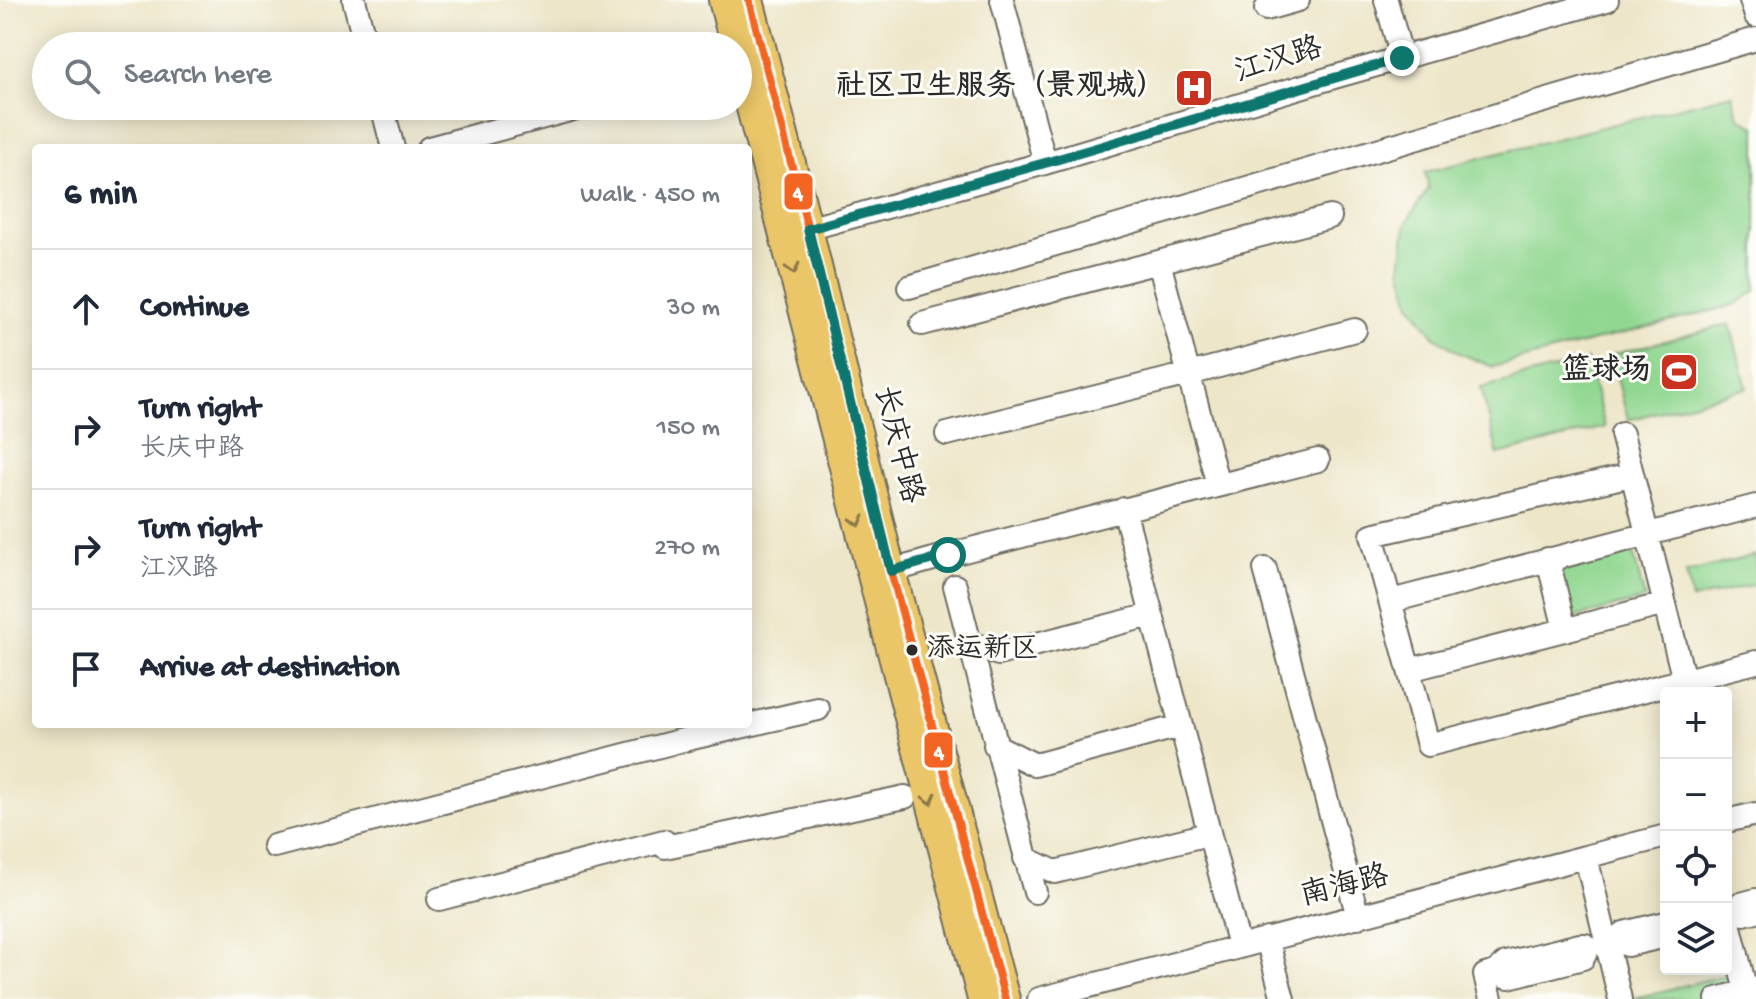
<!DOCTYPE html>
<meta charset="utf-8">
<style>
body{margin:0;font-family:"Gochi Hand","LXGW WenKai TC",sans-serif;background:#f2f2f3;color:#1f2937}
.controls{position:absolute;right:24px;bottom:24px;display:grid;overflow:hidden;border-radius:8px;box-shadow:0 4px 20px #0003}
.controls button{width:72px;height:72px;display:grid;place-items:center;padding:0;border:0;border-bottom:2px solid #e0e1e3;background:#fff;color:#1f2937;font:40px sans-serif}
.stop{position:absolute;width:24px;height:24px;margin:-18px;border:6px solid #0f766e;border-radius:50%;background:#fff}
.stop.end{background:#0f766e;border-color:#fff;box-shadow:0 2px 8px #0008}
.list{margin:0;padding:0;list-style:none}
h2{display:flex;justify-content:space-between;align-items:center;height:104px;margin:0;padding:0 32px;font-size:34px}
h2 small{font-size:26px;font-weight:400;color:#747a83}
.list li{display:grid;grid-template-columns:52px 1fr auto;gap:24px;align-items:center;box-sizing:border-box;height:120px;padding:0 32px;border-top:2px solid #e0e1e3}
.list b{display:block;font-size:30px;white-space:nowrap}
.list p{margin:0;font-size:26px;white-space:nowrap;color:#747a83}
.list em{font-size:26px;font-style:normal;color:#747a83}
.icon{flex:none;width:44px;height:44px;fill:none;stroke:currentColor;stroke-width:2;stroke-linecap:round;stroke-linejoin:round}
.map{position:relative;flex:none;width:1756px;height:999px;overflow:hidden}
.search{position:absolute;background:#fff;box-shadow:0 4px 20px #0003;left:32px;top:32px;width:720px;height:88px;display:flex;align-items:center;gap:20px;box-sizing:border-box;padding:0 28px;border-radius:44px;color:#747a83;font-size:30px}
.panel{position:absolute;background:#fff;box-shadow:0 4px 20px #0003;left:32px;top:144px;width:720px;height:584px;border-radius:8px}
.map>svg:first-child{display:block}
</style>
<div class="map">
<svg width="1756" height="999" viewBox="0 0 1756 999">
<rect width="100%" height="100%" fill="#fdfcf7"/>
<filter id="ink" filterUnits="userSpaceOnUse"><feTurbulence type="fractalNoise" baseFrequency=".0125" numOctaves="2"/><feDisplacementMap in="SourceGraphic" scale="16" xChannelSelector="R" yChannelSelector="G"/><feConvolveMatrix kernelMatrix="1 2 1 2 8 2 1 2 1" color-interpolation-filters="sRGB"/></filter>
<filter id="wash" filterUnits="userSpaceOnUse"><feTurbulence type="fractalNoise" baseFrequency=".006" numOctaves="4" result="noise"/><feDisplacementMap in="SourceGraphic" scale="32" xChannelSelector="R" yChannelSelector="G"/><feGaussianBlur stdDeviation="1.8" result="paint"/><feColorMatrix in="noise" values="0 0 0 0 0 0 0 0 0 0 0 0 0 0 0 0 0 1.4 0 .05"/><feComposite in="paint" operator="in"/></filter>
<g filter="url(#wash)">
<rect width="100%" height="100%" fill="#ede6c9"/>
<path fill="#91d791" stroke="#5e815e" stroke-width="2" d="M1732 94 1739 117 1756 127V291L1734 305 1493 367 1459 353 1434 336 1411 304 1401 268 1406 223 1429 188 1425 172Z
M1730 324 1747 388 1628 420 1611 355Z
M1587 360 1605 427 1498 455 1481 388Z
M1633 552 1645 599 1569 619 1557 572Z
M1756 555V584L1692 600 1686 573Z
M1733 973 1737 991 1703 999H1635V998Z"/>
</g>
<g filter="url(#ink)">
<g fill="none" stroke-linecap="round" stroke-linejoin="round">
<g stroke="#6f6c62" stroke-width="26">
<path id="minor" d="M354 0 366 46
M1002 0 1045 163
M1386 0 1402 58
M1751 0 1756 16
M1266 9 1298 0
M382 106 393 148
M429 148 585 106
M793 233 1045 163 1334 77 1607 0
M1159 262 1218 485
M909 287 1756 39
M922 324 1330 217
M947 434 1189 374 1355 330
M1622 434 1684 680 1677 691
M1631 475 1372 535 1409 670 1428 745 1756 662
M1124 509 1239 946
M1548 559 1565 630
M1265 569 1358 917
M891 571 948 555 1318 460
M955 586 1035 892
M1391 601 1756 506
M969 641 998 654 1151 615
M1409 670 1665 604
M995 745 1035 765 1180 726
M1726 821 1756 814
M274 846 679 741 818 709
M1586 857 1620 999
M1025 858 1055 872 1208 834
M439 899 664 841 665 847 905 797
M1756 900 1741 904 1736 911 1744 914 1756 911
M1726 911 1748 999
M1666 923 1624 933 1620 936 1618 940 1627 945 1666 936
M1267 939 1283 999
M1580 945H1585L1588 949 1583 958 1509 977 1503 975 1499 971 1501 967 1506 963Z
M1039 999 1666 836
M1491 999 1485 975 1499 971
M1717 999 1756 989"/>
</g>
<g stroke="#6f6c62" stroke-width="32">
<path id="major" d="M723 0 735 46
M749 0 808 229 891 571 1005 999
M738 58 982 999"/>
</g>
<use href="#minor" stroke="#fff" stroke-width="22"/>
<use href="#major" stroke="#ebc669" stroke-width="28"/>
<g stroke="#fdfcf7" stroke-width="14">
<path id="bus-1" d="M749 0 808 229 891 571 1005 999"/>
</g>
<use href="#bus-1" stroke="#f26522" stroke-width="8"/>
</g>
<defs><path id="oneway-chevron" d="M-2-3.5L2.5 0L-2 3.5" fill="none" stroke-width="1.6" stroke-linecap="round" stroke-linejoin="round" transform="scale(2)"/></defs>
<g stroke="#8b784a">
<use href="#oneway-chevron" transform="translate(793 269) rotate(75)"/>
<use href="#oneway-chevron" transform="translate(858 521) rotate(75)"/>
<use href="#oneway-chevron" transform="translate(930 799) rotate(75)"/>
</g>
</g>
<g fill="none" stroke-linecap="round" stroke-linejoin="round" filter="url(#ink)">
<path stroke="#0f766e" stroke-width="10" d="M948 555 891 571 808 229 1045 163 1402 58"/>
</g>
<defs>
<g id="hospital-square" transform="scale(2)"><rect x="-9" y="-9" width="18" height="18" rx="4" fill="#c8321e" stroke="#fdfcf7"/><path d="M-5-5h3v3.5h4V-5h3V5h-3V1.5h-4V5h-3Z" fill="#fff"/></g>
<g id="stadium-square" transform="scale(2)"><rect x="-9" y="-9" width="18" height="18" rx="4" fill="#c8321e" stroke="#fdfcf7"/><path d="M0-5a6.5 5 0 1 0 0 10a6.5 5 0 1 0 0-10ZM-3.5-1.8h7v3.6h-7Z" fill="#fff"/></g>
</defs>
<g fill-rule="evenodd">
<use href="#hospital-square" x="1194" y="88"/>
<use href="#stadium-square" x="1679" y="372"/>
</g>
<circle fill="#2b2b2b" stroke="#fdfcf7" stroke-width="3" cx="912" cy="650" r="7"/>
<g text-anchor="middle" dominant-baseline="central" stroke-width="6" stroke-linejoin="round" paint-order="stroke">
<g font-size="28" fill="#2b2b2b" stroke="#fdfcf7" text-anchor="start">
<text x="927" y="650">添运新区</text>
</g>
<g font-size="30" fill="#2b2b2b" stroke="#fdfcf7">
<text transform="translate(1279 62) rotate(-17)">江汉路</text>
<text transform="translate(896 445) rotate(76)">长庆中路</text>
<text transform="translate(1345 888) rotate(-14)">南海路</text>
</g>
<g font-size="30" font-weight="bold" fill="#2b2b2b" stroke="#fdfcf7" text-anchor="end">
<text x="1166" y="88">社区卫生服务（景观城）</text>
<text x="1651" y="372">篮球场</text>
</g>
</g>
<g stroke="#fdfcf7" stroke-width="3">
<rect x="783" y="172" width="31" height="39" rx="8" fill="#f26522"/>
<rect x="923" y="731" width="31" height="38" rx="8" fill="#f26522"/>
</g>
<g font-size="22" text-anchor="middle" font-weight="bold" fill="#fff">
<text x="798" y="199">4</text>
<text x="939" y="758">4</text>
</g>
</svg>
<div class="controls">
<button>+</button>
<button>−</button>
<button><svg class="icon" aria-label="locate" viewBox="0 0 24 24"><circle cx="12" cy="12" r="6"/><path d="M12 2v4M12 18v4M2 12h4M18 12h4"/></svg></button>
<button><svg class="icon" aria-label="layers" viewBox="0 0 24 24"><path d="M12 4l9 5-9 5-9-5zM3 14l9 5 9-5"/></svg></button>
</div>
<div class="stop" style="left:948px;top:555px"></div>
<div class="stop end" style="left:1402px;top:58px"></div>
<div class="search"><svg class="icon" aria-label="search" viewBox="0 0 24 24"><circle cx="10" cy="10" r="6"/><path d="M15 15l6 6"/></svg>Search here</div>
<section class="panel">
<h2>6 min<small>Walk · 450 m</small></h2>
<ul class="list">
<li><svg class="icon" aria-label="ahead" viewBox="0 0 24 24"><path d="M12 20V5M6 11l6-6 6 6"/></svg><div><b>Continue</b></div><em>30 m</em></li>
<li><svg class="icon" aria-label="right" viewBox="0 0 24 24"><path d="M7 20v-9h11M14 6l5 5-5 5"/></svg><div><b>Turn right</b><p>长庆中路</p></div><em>150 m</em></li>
<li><svg class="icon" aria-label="right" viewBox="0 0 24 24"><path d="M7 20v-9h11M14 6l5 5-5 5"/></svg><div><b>Turn right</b><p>江汉路</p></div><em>270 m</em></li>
<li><svg class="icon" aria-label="arrive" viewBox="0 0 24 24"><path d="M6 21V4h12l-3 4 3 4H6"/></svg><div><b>Arrive at destination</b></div></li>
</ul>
</section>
</div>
